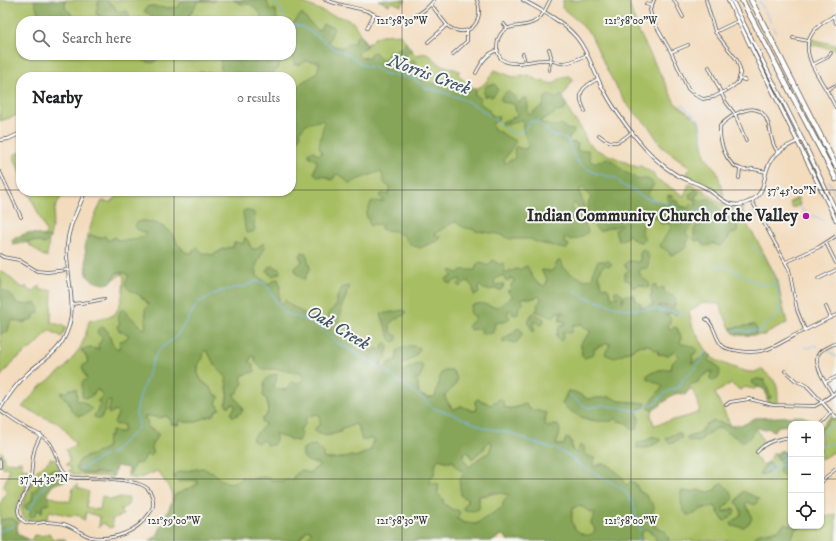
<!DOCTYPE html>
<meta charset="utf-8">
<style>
body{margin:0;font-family:"IM FELL DW Pica",serif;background:#f2f2f2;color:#202124}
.controls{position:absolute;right:12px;bottom:12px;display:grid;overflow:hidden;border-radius:8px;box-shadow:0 1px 3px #0004}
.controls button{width:36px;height:36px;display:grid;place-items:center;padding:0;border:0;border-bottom:1px solid #e0e0e0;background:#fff;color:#202124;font:20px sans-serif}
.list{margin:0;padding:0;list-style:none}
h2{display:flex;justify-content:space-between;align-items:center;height:52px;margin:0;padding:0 16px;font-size:17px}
h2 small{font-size:13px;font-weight:400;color:#757577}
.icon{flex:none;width:22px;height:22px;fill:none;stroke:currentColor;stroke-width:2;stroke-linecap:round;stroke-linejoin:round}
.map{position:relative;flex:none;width:836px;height:541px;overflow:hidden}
.search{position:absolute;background:#fff;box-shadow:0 1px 3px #0004;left:16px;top:16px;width:280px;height:44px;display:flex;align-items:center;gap:10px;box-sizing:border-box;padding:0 14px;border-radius:16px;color:#757577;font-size:15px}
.panel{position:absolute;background:#fff;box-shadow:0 1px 3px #0004;left:16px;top:72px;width:280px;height:124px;border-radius:16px}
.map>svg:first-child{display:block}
</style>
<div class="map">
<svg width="836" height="541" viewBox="0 0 836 541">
<rect width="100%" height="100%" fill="#f6f6f2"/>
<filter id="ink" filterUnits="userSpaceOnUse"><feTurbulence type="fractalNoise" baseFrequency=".025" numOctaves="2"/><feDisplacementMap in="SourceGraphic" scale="8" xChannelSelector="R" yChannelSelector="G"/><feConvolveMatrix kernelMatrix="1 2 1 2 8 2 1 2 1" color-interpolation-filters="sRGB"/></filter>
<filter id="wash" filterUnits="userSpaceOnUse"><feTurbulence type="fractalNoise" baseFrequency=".012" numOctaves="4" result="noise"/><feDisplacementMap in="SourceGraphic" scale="16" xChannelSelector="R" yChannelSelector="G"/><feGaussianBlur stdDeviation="0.9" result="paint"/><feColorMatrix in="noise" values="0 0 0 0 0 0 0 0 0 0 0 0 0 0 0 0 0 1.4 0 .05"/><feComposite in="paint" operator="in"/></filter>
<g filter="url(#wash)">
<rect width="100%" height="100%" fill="#f3dcbe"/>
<path fill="#a8be63" stroke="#6a7447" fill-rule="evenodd" d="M0 0H34L41 21H21V55H291V21H117L105 0H297L329 14 341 17 353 22 367 45C380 31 383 36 400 34L415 55 427 53 441 65 460 71 458 74C477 96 480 90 495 70L513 77 529 75 537 80 553 84 562 77 570 76 573 79 563 96 562 95 559 100 554 97 564 107 567 106 571 115 581 128 587 142 597 150 637 167 639 165 654 174 655 178 684 196 689 184 703 190 719 202 728 207 742 208 743 212H740L696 241 700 240 717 245 727 239 729 235 737 232V226L744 220 758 242 778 281 781 299 787 323 764 335H755L757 331 754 325 730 328 719 304 702 303 689 312 693 328 708 353 699 360 691 364 693 360 692 355 696 353 680 343 681 337 677 328 671 330 669 329 668 325 671 322 665 315 668 313H673V310L668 309 665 310 658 306 666 305 670 307 675 305V298C669 294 662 293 656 290V285L652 292 653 294 651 296 654 305 646 308 639 307 641 304 636 301 635 296H630L624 298 623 302 616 295 617 297 612 298 608 288 548 316 554 315 558 312 564 313 559 319 560 321H568L567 322 560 326 556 335H563V332L573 325 582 324 585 328 590 330V333L581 343 582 356 606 343 611 344 608 346 626 353 641 345H649L654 350 658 351V354L668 355 674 351 679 356 673 362 671 369 659 370 656 372 650 373 660 385 664 386 649 406V409L653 410 651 415 654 425 689 416 699 412V406L692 389H690L688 386C697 383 703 374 712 371L711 379 715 364 707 360 711 357C718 362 747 374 755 372 757 371 759 370 761 369 777 382 778 382 778 403L768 402 767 399 771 398 764 380 757 379 759 387 754 389 744 387 740 390 731 384 715 393 731 426 719 422C709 427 699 434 688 437V441L699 442 704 436 717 428H721L742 441 754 430 756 427 764 443 754 450V455L763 466C768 460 770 461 774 452L781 464 780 467 781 475 785 477 790 488H791V525L782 526 779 530 770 531 753 538 754 541H669C666 529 665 531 655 527 649 516 652 516 653 505L647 499 643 493 640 492 635 483 630 482 627 486 623 484 624 480 609 465H607L594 467C593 459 588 457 583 451L577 453 572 450V442L566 438 564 445H557L556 443 558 439 550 427 545 425 546 413C538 411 530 412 525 404 511 410 508 410 494 402L491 405 483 401 475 402 477 410 473 411 461 406 453 410 445 398V395L449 391 441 373 435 398H429L420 395 418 390V382L332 423 234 243 233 247 223 249 213 255C209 255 206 253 203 253 194 252 185 256 181 247 176 244 177 241 174 236 167 227 154 221 142 221L135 228C139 231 143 230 146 233 141 243 122 242 113 238L108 241 106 238H99L91 235 89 238H87L92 222 102 201 111 202 123 191H291V77H21V114L0 121ZM639 271 644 287C640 284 638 284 635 287H632L630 281ZM568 391 575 392 588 399 610 397 619 401 645 403 638 409 627 423 618 421 615 418 599 421 591 420 583 418 562 404ZM677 433 682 437 673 443 668 442 673 435ZM651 437H655L654 445 642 449 639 442 648 440ZM767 463H769L773 469 766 474 762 470ZM718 485 733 500 723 508V512L734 508 725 521 723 520 715 506 701 509 694 514 681 504 682 491 692 492 697 490 709 492 715 490ZM741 494 759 499 755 505 747 501 745 503 750 513 752 519 749 523 744 527 737 518 741 515V511L736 502Z
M65 0H99L96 14 111 21H76L72 14 65 8Z
M378 0H406L401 6 392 2 389 5Z
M563 0H628L637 28 675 103 699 121 705 156 717 172 724 195 685 175 690 167 662 147 649 127 626 104 608 72 591 35 578 21 562 8Z
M811 39 836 45V50L809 44Z
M21 152V175L13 155Z
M28 191H64L62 196 56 205 50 238 42 236 46 234V231Z
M798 198 800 205 792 208 790 202Z
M49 240 47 257 42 255 26 242 34 241 45 244Z
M0 271C11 275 15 286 25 288L26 286 29 291H33L40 286V290H52L51 322 66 327 62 337 49 330 38 343 14 361 0 377V354H2L0 334 9 328V324L14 320 18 322H26L29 305 16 303 6 292 1 290Z
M119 272 127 274 139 294 149 305 145 310C147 316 144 322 146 328L142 329C138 319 129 320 126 310L118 319 120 324 117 326 119 331 128 334 129 336 124 340 119 349C112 347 111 343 110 337L102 338 99 349 86 348 85 354 88 362 83 365 84 373 87 379 85 381 82 393 93 395 96 390 101 392C105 400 99 404 97 411H105L107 401H111L110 407 111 413 113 410 117 412 118 415 115 419 120 425 123 424 124 426V431L108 437V447L96 454 85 457 78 462 76 467 83 473 106 474 109 472 111 475H114L113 477 75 475 69 471 71 468 66 464 69 462V459L66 450 76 445 66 431 59 424 22 407 40 387 65 368 80 348 85 337 89 321 114 315C123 303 123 291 124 276L121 274 111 282 115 275ZM69 392 76 400 83 402 89 406V411L84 415C74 413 70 410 68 400L62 396 61 394Z
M204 351H207L216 367 227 378C226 386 229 393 226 401L231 404H234L235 407 233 409 243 408 232 393 239 388 242 382 241 378 253 367 249 362 252 356 271 369H282L293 372 300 371 304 380 287 390 276 389 273 385 275 374C268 379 263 387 263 396L267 399 268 411 265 418V425L255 436 258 441 263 440 265 442 275 433C283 435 290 440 298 441L300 430 305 424V419C310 416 314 413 320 415L321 425 316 433 327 436 341 432 342 427 344 428 356 424 362 437 375 440 371 450 356 457 351 456 344 458 328 459 323 458 305 447 303 450 302 454 313 463H317L319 466 309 473C297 470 301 468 294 479L283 481 273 480 264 477 250 479 241 477 239 481 229 483 221 480 213 472 208 471 202 468C193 470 185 471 176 473L182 482 190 480 198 481V484L175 495 172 505V492L158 471 137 479 128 477V473L131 474 134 464 142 463 146 455H152V443L158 436 157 432 148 428 145 416H151L159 418 166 416 170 419 171 424 179 425 180 419 184 422H197L204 418 214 415 219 406 216 404 218 395 214 394 211 388 201 380 198 374V365Z
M831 419 836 424V456L834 452 821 459V430Z
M489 441H491L492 444 489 453 481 457 469 467C465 463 462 457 465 452L469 453 471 458 475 457Z
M0 452H2L5 462 18 463V461H21L22 468 29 469C29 477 27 484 24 491 18 504 12 508 20 522L18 523 14 519 0 520V504L6 493V489L3 487C6 480 9 475 9 468L2 467Z
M791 455V471L787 472C783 466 785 459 791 455Z
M50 458 55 459C58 467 61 473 69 477L65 476 54 469 41 475 37 480 39 485 33 497 32 500 27 504 31 511 30 513 39 509 42 512 43 506 50 503 47 496 70 502 73 488 77 484 78 488 89 492 86 507 100 510 102 496 110 500 118 498H129L128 505 120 510 123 515 112 519 113 527 110 528 103 523 99 527 100 517 86 512 84 521 79 515 71 516 50 511 48 514 47 519 29 521 22 516 21 507 30 489 35 472 50 460Z
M438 459 449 462 454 461 458 469 463 471 465 473 459 479C463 488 471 498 464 507L479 501V496C491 496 496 490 509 495L503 503V507L476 524 464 523 457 518 460 512 453 510 443 503V499L437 493 439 489 434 484 430 483V478L434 475 436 463Z
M577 506 583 507 591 513 594 512 595 514 591 523 595 529 593 538C583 541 574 530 572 522 571 517 572 513 573 508Z
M836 514V541H780L790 540 794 529 803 526H821V516L825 517Z
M308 529 311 531V533L308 536 307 541H298Z
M646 529 654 535 657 541C650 541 642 541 640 535Z
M49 533 53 539H65L66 541H31L34 535 42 536Z"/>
<path fill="#86a559" stroke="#586842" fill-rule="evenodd" d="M34 0H65V8L71 14 76 21 54 20 53 21H41Z
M99 0H105L113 5 117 11 121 12 127 11 129 14V18L126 21H111L96 14Z
M185 0H215V1H198L187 20 185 21H152L153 18 150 14 144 12 148 6 165 8 179 7 180 3Z
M233 0H267L269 9 276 10 277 21H260L261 14 250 4H242Z
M301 14C308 18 311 26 318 30L321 29V26L323 24 332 26 334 29 328 43C332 45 337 48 341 47 347 46 348 43 354 43L356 37 360 35 367 46 359 51 358 55 360 58 369 57 371 53 375 52 382 60 388 56 389 51H396L397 49 401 48 406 43 412 51 404 54 407 59 402 63C402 70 408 74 414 71V68L410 62 411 60H414L420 70 419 79 441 86 444 80 446 79C450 84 457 87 463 85 466 88 466 92 470 92L473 88 475 89 476 91 474 94 479 97 481 104 488 109 491 115 499 117 498 120 492 124 494 129C503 133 506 137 516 141L504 160 505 163 515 158 514 150 516 146 519 148 526 149 528 144 523 130V120H520L503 126 501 125 502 122 517 116 514 104 503 102 500 98 507 91 517 98 516 99 519 103 523 98H526L528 104V113L531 115 533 112 543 106 545 98 548 95 558 99 559 96 562 95 567 106 564 107V110L559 112 555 111 553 115 541 120V123C548 125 556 128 562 124L566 129 574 130 573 134 569 137V139L565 143 566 144 569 142 576 143 578 144 577 149 578 151 588 150 591 162 595 163 597 161H601L607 158C615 161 619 168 625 172 629 175 632 174 636 179 646 181 645 175 654 184L648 193C648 193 651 198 651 199 657 203 661 197 665 207L667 206 668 202V195L673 196 672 200 678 201 680 206 688 208 691 204 697 205 695 200 690 198 689 195 696 189 699 191V193L696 195 695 198 702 201 704 199H710C713 202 717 205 719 209 721 213 721 215 725 218H727L733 213 743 212 744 220 737 226V232L729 235 728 239 720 246 713 243 710 245 704 246 700 240 696 241 694 240V230L696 226H701L708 218 706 214 699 213 693 225 687 231 686 233 690 238 686 244 688 246 678 253 670 255 668 251 659 246 671 228V226L667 223 661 224 659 219 652 217 644 219 637 218 643 224 642 233 645 239 641 242 635 241 629 235 626 238 620 241 618 240 615 230 621 226 620 225 599 231 589 221 586 223C584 216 590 210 588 203L591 198 584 188H580C579 196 584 201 584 209H579L575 203 573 204 572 208 575 212H578C581 218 587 226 588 232 580 238 574 242 566 238H564L565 243 569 245 567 249 559 248 554 246 539 243 530 239H510L499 234 476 231C469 226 463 231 457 222L452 223 434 234 441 237 439 240 420 248 411 245 404 236 395 231 383 230 380 228 383 225 375 224 370 226 369 221 366 215 371 202 374 201 383 202V200L379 196 381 194 384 193 388 195 390 187 385 184 381 171C371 176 359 177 350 184L340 175 336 174 334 178 331 180 324 176 317 177 314 172 317 161 309 156V152L314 151 318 155 322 153 319 146 324 123 322 120 306 124 300 131 301 135 298 140 291 139V85L298 86C307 76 319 79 319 62L306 61 301 64 294 65V61L291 56C283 56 279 61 278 69L273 72 274 77H193L195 74C202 69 212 75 221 73L220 55H291V26Z
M142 55 159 57 155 62 151 63 143 60Z
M495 84 498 90 492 97 487 95 484 97V90L487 85Z
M244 210 253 212 255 216 254 225 255 229 253 232 246 233 243 213Z
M142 221C154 221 166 227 174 236 177 241 176 244 181 247 183 252 186 253 192 253L194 249 198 248 203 253 213 255 223 249 233 247 235 242 243 244 245 237 247 239 252 249H256L264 243 265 247 256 266 257 276 266 282 268 285 273 280 278 279 280 285 279 304H281L285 300C289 305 294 307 300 311 310 317 313 321 326 323L328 321V313L337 305V297L342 288 348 286 350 288 347 291 346 297 341 308 342 311C339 318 335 330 345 333L348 327 359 335C360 341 357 343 362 348H367L374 352 376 348 379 349 381 356 383 354 382 348 383 344 386 343 388 346 386 357 381 362V365L383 368H387L388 363 396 360 397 351C403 346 413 344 420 348 417 357 409 360 402 364V367L403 371 418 364 421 363 423 369 419 379H415L418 382V391L420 395 429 398 435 397 441 373 447 370H452L456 376 457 380 454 387 445 395V398L453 410 461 406 473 411 477 410 475 402 477 399 491 405 494 402 500 399 503 401 504 407C513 410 517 407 526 404L528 408 546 413 545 420V425L550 427 553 425H558C562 431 559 437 556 443L557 445H564L566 438H570L572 450 577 453 580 445 584 446C583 454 588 457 595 458L593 463 594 467C597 466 598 464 601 464 606 462 620 474 623 478 624 480 624 482 624 484L627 485 631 481 635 483 640 492 646 495C647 500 653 502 654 507 654 511 650 515 652 521L655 522V527C665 530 666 529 669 541H657L654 535 646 529 640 535 641 539 643 541H508L505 536 502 535 493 541H307L308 536 311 533V531L308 529 298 541H149L157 536 175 495 198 484 197 481 190 480 178 482 173 477 176 473C185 471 193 470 203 468L208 471 213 472 221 480 229 483 239 481 241 477 250 479 264 477 273 480 283 481 294 479 293 477 297 474 299 471 301 470 309 473 319 466 317 463 309 462 303 457V449L308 446 315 445 323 452V458L328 459 344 458 351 456 356 457 371 450 372 442H375V440L370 438 362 441 359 428 356 424 344 428 342 427 341 431C333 435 322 437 315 431V428L321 424 319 420 320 418V415C314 413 310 416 305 419V424L300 430 302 433 298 441C291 440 282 437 275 433 277 438 277 440 273 445H267L263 440 257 443 253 440 252 438 265 425V423L262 422V419C271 415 267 407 267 399L263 396C263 391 265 386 264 383 267 377 270 375 277 374L276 382 273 386 276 389 287 390 289 388V384L291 382 298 383 304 380 301 372H293L276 369H263L255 362V356H252L249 362 253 364V367L255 370 254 372 243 375 241 378 243 384 239 388 238 393 233 394 241 405 243 411 236 416H232L231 413 235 407 234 404H231L229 407 226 405 228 392 226 381 227 378 216 367 207 351H204L203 358 198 365V374L201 380 211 389 214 394 220 397 217 401 216 404 219 406 220 409 217 410 211 416 204 418 197 422H184L180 420 179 422 180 425 171 424 170 419 166 416 159 418 151 416H145L144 418 147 420 148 428 158 433V436L152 443V455L150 456 146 455 142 463 134 464 131 474 128 473 129 468 116 466 114 475H110L109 472C104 475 97 471 91 474L78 471 76 467 80 460C89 455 99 453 107 447L108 437 111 435V431L121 432 124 431V426L123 424 116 425 114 422 118 415 117 412 114 411 109 414 108 413 111 401 107 402 105 411 100 419 94 417 95 414 101 405 97 401 103 396 99 390H96L90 397 84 398 82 396V382L87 379 82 367 88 362 85 354 82 352 81 350 86 348 99 349 98 344 101 342 102 338 97 333 98 330 102 327C113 330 107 346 119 349L120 341 124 340 129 336 128 334C123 333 118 331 117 326L120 324 118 319 120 311 123 309 126 310C129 320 138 319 142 329H144L146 328C144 322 147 315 145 309L149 305 145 299 142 298 141 296C134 292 119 288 129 276L127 274C125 273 120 272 118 272 114 273 114 280 111 282 105 287 91 281 87 276L85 243 87 238H89L91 235 99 238 105 236 108 241 115 237 117 240C126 241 142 241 146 233L135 228 137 222ZM489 441H491L492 444 489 453 481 457 469 467C465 463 462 457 465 452L469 453 472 459 476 454 484 449 485 445ZM438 459 449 462 454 461C455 467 457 469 463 471L465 473 459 479 461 496 468 499 463 510 474 511 479 509V496L496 492 509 495 503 503V507L476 524 464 523 457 519 460 512 458 510H453L443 503V499L437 493 439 484 430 483V478L434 475 436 463ZM577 506 583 507 591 513 594 512 595 514 591 523 595 529C592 541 575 534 572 522 571 517 572 513 573 508Z
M27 233 36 234 50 238 49 240 45 244 34 241 13 245 12 239Z
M642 249C650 252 650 261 647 268L641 269 639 271C640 279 648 279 650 286L648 288C642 286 640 283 635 287H632L630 281 625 280V273L629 270 624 265 628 261 640 262V254Z
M302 252 306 253 310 268 304 280 296 273 295 268 302 262 300 256Z
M493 260 500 265 503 262 505 273H509L510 270 512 271 516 269 521 270 522 268 527 266C532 275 533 283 545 286L546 284 547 279 541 271 542 270 550 271H552L558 261H561C565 275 574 274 585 280L593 278V271L598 261H609L612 264 608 266 605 264 598 274 602 286 608 288 612 298 617 297 614 292 616 291H618L623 295 622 300 623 302 625 296 627 294 630 296 633 294 636 301 641 304V306L639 308C648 309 647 305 654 305V303H652L650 296 653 294 651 291 652 287 655 284 657 291C659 288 661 286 664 288V292L675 297V305L674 307C668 307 663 303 658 306L663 308 666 306V310L672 309 678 312 676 315 671 313 665 315 669 316 671 319 668 325 669 328 671 329 674 327 677 328 681 337 680 343C687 346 694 344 698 351L692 355 693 359 691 363 699 360 708 353 712 356 707 360 718 366 720 371 719 377C716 380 714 381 710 379V376L712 371C707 372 700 377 698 382L688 386 690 389 685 395C678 391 669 395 665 402H662L661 405 653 410 649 409 648 406 663 386 647 378V375L659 370 671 369 673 362 679 356 674 351 668 355 658 354V351L654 350 649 345H641L614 358 605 354 606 351 611 344 606 343 603 346H599L594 349V354L585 358 582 356 581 343 590 333V330L585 328 582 324 573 325 572 332 570 333 563 332V339L561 341 557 338 558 329 567 322 560 321V315L564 312H558L554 315V318L535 311 538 309 537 305 541 300 539 296C531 301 528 296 521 299L523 302V304L518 309V314L515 315 512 314 513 312 511 310 508 311V315L510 318 503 322 495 323 493 333 484 334 480 333 482 330 481 328 470 330 468 326 475 319V316L470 314 471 306C484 300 486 307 498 307L513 296 507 291 510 290 512 283 515 281 511 278 508 281H505V276H500L495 279 494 285 504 284 503 288 500 290C492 287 485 294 480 285L478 287 479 293 477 295H474L473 288 468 281 459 287 457 285 461 281 460 279 457 280 449 284 446 281 447 278 452 277V274L450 272 451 270 458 273 462 270H475L477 264 480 262 488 266Z
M273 266 279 269 280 273 273 276 269 274 267 271 269 267Z
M1 280V290C11 293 12 295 16 303L25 305 36 303 38 305 39 313 34 315V318L32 320H28L26 322H18L14 320C9 322 9 326 8 331L0 334Z
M404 310 406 312 404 315 392 321 390 325 391 333 397 336V339L395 342 392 341 390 339 381 314Z
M533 313 541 317 544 319 543 324 540 325 534 321 533 325 535 329 533 332 528 323 531 315Z
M754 325 757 328 755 335C745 335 734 338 730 328Z
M519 328 522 331V335L517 342 514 343 509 341 505 343 502 342 504 338 513 333 516 329Z
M757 379 764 380 765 382 771 398 767 399 765 390 753 384 752 381Z
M69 389H76L77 397 76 400 83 402 91 408V410L84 415 78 416 71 410 68 400 62 396 61 394 62 392H69Z
M568 391 575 392 588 399 610 397 619 401 646 403 645 407 638 409 637 411 639 419 637 429 632 430 627 423 618 421 615 418 612 421C594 423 575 417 562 404Z
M802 416 807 418 814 424H791V425L779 426 774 431 767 428 764 430 756 427C752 433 750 442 742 441L721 428H717L704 436 699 442 686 439 688 437 697 435 707 424 714 421 731 426 745 424 755 418Z
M831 416 836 420V424L831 419 821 430V426Z
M677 433H680L682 437 672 443 668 442 666 438Z
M651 437H655L660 439V441C653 446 645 449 636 448L639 442 648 440Z
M790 447 791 455C785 459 783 466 787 472L785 477 779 472 781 464 776 454 782 450 785 453Z
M767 463H769L772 464 773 469 762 475 759 474Z
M54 469 59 470 62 474 69 478C60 486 53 478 47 496L50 503 43 506 42 512 41 513 39 509H38L35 516 30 517 29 515 31 511 25 508 24 506 32 500C33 490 31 493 39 485L37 480 41 475Z
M721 482C727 488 733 491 733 500L723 508V512L729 511 734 508 735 511 733 515 725 521 723 520 715 506 701 509 694 514 687 515C681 508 681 501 681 491L692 492 697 490 709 492 715 490Z
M743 491 759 499 755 505 747 502 745 503 750 513 752 519 744 527 732 526 731 523 741 515V511L736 502Z
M12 518 18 523 17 526 18 534 31 541H0V520Z
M785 523 791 526H803L795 529 793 535 790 540 780 541H754L753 538 759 533 779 530Z"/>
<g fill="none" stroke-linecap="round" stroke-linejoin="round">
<path stroke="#7cbaef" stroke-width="1" d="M271 0 280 7 286 21
M759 0 776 32
M291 24 303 27 334 48 352 57 362 65 375 68 384 74 397 75 414 79 425 88 435 90 460 98 478 107 505 128 514 133H520L531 121C540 121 544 127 549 134L567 139 576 160 582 166 595 173 616 178 623 186 636 191 639 195 646 198 670 204 691 214C697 213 702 209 708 208L722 220 755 213
M681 104 699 119 703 143
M829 181 836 195
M798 206 809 215 819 218 823 221
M750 243 764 258 777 283 780 317
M715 265C731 265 742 276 755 282 763 286 770 283 777 284
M574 291C583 293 581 296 587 298 604 303 619 309 637 310L638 308 646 309 649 308 654 310 660 309V312L665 310 687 315
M734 331 739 330 749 332 751 330 761 332 762 329 776 316
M804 347 809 348 815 345 818 347
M829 351 836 357
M569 395 588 408 603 405 612 407H619L635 411 642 410 653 403H656C661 396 670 387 679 388L683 379 697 367 698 362 701 360 706 350
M821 438 826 429 830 426 834 427 836 430
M821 446C828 445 831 445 836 440
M779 457 781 454 787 455
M80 469 92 463 101 457 114 452 122 443 137 430 139 425 136 413 139 399 154 358 160 349 176 337 199 302 221 291 246 286 256 281 265 283 283 312 313 323 338 343 358 355 384 369 401 383 419 395 433 408 438 410 452 414 485 428 511 433 535 443 558 450 569 456 580 465 618 486 626 492 633 504 640 531
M763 472 791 453
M765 475 771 472
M770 483 772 481 771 472 772 470 787 463 788 460 791 458
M28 512C37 499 44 480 60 474
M0 531 14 526
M639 536V541"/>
</g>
</g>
<g filter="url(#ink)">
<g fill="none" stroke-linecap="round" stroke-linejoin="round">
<g stroke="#494641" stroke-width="3.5">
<path id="minor" d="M325 0C339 5 353 7 367 11 374 13 379 19 386 21 402 26 425 13 434 0
M550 0C546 8 542 18 534 22 522 29 506 22 499 37 497 41 497 46 497 50 501 72 529 60 543 60 549 59 555 62 561 63 569 64 580 58 587 55
M654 0 650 10 652 19 671 52 688 89 695 95 703 99 714 97 731 88 738 82 740 74V69L737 60 715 32 706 0
M674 0 683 17
M646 4 651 6
M431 5C436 10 445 24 449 27 470 40 485 20 477 0
M836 15C782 41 819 71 836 108
M833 16 836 23
M504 24 507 28
M367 28 374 14
M715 32 738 21
M793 38 808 41
M428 42 447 25
M549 49 551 56 549 70
M671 52 688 45
M453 54 467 41V30
M523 54 525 62
M812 65 828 57 831 53
M709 67 725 101 735 114 746 141
M476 73C481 63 487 53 498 50
M739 79 745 80
M827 90 836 85
M585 111C576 94 581 87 598 79
M599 135C613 147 619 143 632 132
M0 172 21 217
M766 172C762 171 758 170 753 169 749 169 745 171 741 169 725 165 719 140 720 126 731 114 760 97 768 123 772 133 770 143 778 152
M739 178 740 169
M752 201 789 269 797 310 805 330
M826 243 836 263
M0 255 3 257 19 260 37 271 47 272 68 270
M786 262 819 247 836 236
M818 279 836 270
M72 304 89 302 104 299
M826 307 831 318
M706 319C716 325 714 340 724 347 729 350 734 350 739 351 766 355 774 346 797 334 810 328 823 321 836 315
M826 382 836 377
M832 394C827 385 811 362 819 353 823 348 830 346 836 343
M726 405 730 402 749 399 773 405 815 406 822 402 806 385 796 381 785 371
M0 411C8 416 15 422 23 426 31 432 42 434 49 442 57 451 58 471 71 477 77 479 85 478 92 478 104 478 140 480 148 489 154 497 155 506 149 514 137 532 113 541 91 537 81 534 74 527 64 524 58 523 52 522 46 522 39 522 32 526 25 522 21 520 18 515 18 510 19 501 27 493 29 485 33 474 31 463 34 452 35 446 38 441 41 435
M820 424 831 412
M757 452C766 441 778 439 791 437
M0 460V467
M821 483 826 477 836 469"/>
</g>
<g stroke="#494641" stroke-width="4">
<path id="tertiary" d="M523 0C542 11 563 21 577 38 589 53 594 73 603 89 619 118 647 157 675 174 685 180 696 182 706 188 719 196 729 210 746 203 770 194 760 175 772 159 780 148 791 145 802 139
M0 140 8 139 21 133
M836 392 822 402 836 418
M0 409C8 396 17 383 28 373 43 359 58 354 66 334 79 305 65 276 67 246 69 222 78 212 85 191"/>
</g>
<g stroke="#494641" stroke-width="4.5">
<path id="secondary" d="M728 0 836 220
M732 0 802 139 836 211"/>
</g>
<g stroke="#494641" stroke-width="6">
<path id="motorway" d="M742 0 836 179
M751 0 836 166"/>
</g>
<use href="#minor" stroke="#fff" stroke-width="2"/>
<use href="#tertiary" stroke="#fff" stroke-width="2.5"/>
<use href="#secondary" stroke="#fff" stroke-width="3"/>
<use href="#motorway" stroke="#fff" stroke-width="4.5"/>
</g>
</g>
<path fill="none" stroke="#2b2b2b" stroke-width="1" stroke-opacity="0.45" d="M174 0V21M402 0V541M631 0V541M174 55V77M0 190H21M291 190H836M174 191V541M0 479H791M821 479H836"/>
<circle fill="#b5179e" stroke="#f6f6f2" stroke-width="1.5" cx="806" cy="216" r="4"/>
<g text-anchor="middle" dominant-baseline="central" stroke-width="4" stroke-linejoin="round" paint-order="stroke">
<g font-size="17" font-weight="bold" fill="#2b2b2b" stroke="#f6f6f2" text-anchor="end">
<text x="798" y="216">Indian Community Church of the Valley</text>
</g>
<g font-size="18" font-style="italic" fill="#435666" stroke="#f6f6f2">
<text transform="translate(429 75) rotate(20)">Norris Creek</text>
<text transform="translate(338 328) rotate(31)">Oak Creek</text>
</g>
</g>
<g font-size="10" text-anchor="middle" fill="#2b2b2b" stroke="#f6f6f2" stroke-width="4" stroke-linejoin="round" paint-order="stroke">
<text x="402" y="24">121°58'30"W</text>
<text x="631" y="24">121°58'00"W</text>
<text x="792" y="194">37°45'00"N</text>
<text x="44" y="482">37°44'30"N</text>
<text x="174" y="524">121°59'00"W</text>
<text x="402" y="524">121°58'30"W</text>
<text x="631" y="524">121°58'00"W</text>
</g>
</svg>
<div class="controls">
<button>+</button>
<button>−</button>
<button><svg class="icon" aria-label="locate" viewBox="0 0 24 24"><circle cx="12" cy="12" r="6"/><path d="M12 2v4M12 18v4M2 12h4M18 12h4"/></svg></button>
</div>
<div class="search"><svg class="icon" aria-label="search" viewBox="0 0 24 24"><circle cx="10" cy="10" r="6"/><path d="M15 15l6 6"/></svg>Search here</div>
<section class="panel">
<h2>Nearby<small>0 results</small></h2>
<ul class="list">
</ul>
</section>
</div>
